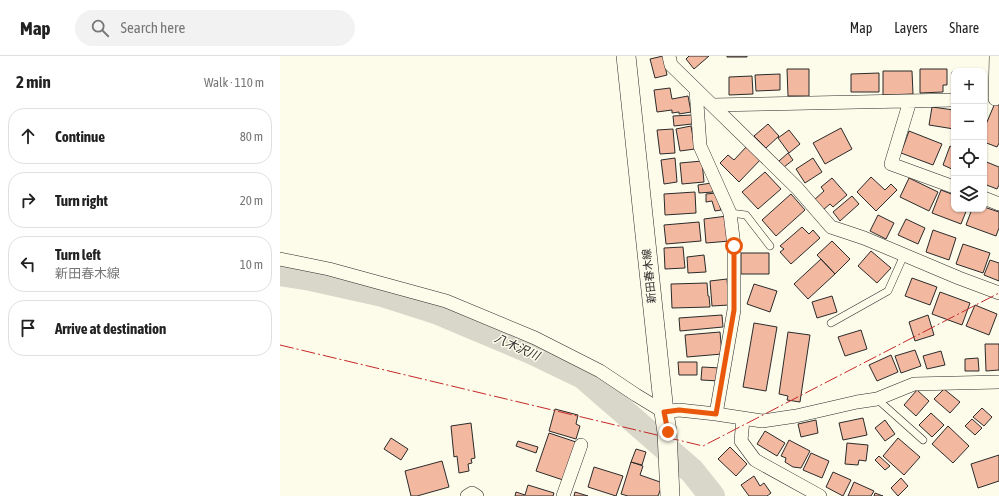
<!DOCTYPE html>
<meta charset="utf-8">
<style>
body{margin:0;font-family:"Asap Condensed","Noto Sans JP",sans-serif;background:#f2f2f2;color:#222}
.controls{position:absolute;right:12px;top:12px;display:grid;overflow:hidden;border-radius:8px;box-shadow:0 1px 3px #0004}
.controls button{width:36px;height:36px;display:grid;place-items:center;padding:0;border:0;border-bottom:1px solid #e0e0e0;background:#fff;color:#222;font:20px sans-serif}
.stop{position:absolute;width:12px;height:12px;margin:-9px;border:3px solid #ea580c;border-radius:50%;background:#fff}
.stop.end{background:#ea580c;border-color:#fff;box-shadow:0 1px 4px #0008}
.list{margin:0;padding:0;list-style:none}
h2{display:flex;justify-content:space-between;align-items:center;height:52px;margin:0;padding:0 16px;font-size:17px}
h2 small{font-size:13px;font-weight:400;color:#767676}
.list li{display:grid;grid-template-columns:26px 1fr auto;gap:12px;align-items:center;box-sizing:border-box;height:56px;margin:0 8px 8px;padding:0 8px;border:1px solid #e0e0e0;border-radius:16px}
.list b{display:block;font-size:15px;white-space:nowrap}
.list p{margin:0;font-size:13px;white-space:nowrap;color:#767676}
.list em{font-size:13px;font-style:normal;color:#767676}
.icon{flex:none;width:22px;height:22px;fill:none;stroke:currentColor;stroke-width:2;stroke-linecap:round;stroke-linejoin:round}
.map{position:relative;flex:none;width:719px;height:440px;overflow:hidden}
header{display:flex;align-items:center;gap:24px;box-sizing:border-box;height:56px;padding:0 20px;background:#fff;border-bottom:1px solid #e0e0e0}
header strong{font-size:19px}
nav{display:flex;gap:22px;margin-inline-start:auto;font-size:14px}
.search{width:280px;height:36px;background:#f2f2f2;display:flex;align-items:center;gap:10px;box-sizing:border-box;padding:0 14px;border-radius:22px;color:#767676;font-size:15px}
main{display:flex}
aside{flex:1;background:#fff}
.map>svg:first-child{display:block}
</style>
<header>
<strong>Map</strong>
<div class="search"><svg class="icon" aria-label="search" viewBox="0 0 24 24"><circle cx="10" cy="10" r="6"/><path d="M15 15l6 6"/></svg>Search here</div>
<nav><a>Map</a><a>Layers</a><a>Share</a></nav>
</header>
<main>
<aside>
<h2>2 min<small>Walk · 110 m</small></h2>
<ul class="list">
<li><svg class="icon" aria-label="ahead" viewBox="0 0 24 24"><path d="M12 20V5M6 11l6-6 6 6"/></svg><div><b>Continue</b></div><em>80 m</em></li>
<li><svg class="icon" aria-label="right" viewBox="0 0 24 24"><path d="M7 20v-9h11M14 6l5 5-5 5"/></svg><div><b>Turn right</b></div><em>20 m</em></li>
<li><svg class="icon" aria-label="left" viewBox="0 0 24 24"><path d="M17 20v-9H6M10 6l-5 5 5 5"/></svg><div><b>Turn left</b><p>新田春木線</p></div><em>10 m</em></li>
<li><svg class="icon" aria-label="arrive" viewBox="0 0 24 24"><path d="M6 21V4h12l-3 4 3 4H6"/></svg><div><b>Arrive at destination</b></div></li>
</ul>
</aside>
<div class="map">
<svg width="719" height="440" viewBox="0 0 719 440">
<rect width="100%" height="100%" fill="#fdfbea"/>
<g fill="none" stroke-linecap="round" stroke-linejoin="round">
<path stroke="#d8d7c9" stroke-width="26" d="M0 217 31 222 103 238 156 255 251 295 303 320 412 415 432 440"/>
</g>
<path fill="#f2b8a0" stroke="#2b2b2b" d="M383 0 387 19 375 22 370 3Z
M409 0H429L414 13 406 3Z
M447 0H467V1H447Z
M507 13H529V40H508Z
M640 13H667V29H663V36L640 37Z
M603 15H632L633 38 603 39Z
M672 16H674V35H672Z
M599 17V36H571V18Z
M500 18V34L476 35 475 19Z
M472 20 473 38 449 39V21Z
M390 32 392 43 408 40 411 56 399 58V56L392 57V54L377 56 374 34Z
M715 47 719 49V87L717 91 704 86V73Z
M652 51 674 54V73L649 69Z
M412 59V68L394 70 393 60Z
M488 68 499 80 486 92 474 80Z
M411 70 415 93 400 95 396 73Z
M561 72 572 93 545 108 533 87Z
M393 73 395 97 380 98 377 74Z
M509 74 520 88 509 97 498 82Z
M629 75 662 88 653 109 621 97Z
M468 89 482 102 459 126 440 107 448 99 454 104Z
M670 90 674 92V114L663 109Z
M508 97 513 104 504 111 499 105Z
M395 102 397 126 384 128 381 104Z
M533 102 542 116 525 127 516 113Z
M422 105 424 126 402 128 400 107Z
M704 105 719 111V129L717 133 704 128Z
M485 116 501 133 478 153 462 136Z
M591 121 605 134 611 128 617 134 596 155 577 136Z
M552 122 567 139 553 151 550 148 543 154 534 144 544 135 541 131Z
M629 122 658 136 649 155 620 141Z
M432 127 433 136 419 137 418 129Z
M661 134 674 139V153H687L681 168 652 157Z
M415 136 416 157 385 159 384 138Z
M436 137 441 154 435 155 432 145 426 146V138Z
M511 138 525 154 496 180 482 164Z
M572 140 579 148 560 165 553 156Z
M704 151 719 156V172L716 180 686 169 692 153H704Z
M598 159 614 167 606 183 590 175Z
M447 160 450 185 426 187 424 163Z
M626 163 645 172 638 188 618 179Z
M419 166 421 185 386 188 384 169Z
M522 171 529 178 533 174 540 182 511 208 500 196 504 193 500 190Z
M653 174 676 182 669 204 646 196Z
M552 185 570 203 555 218 537 199Z
M683 188 710 197 703 217 676 208Z
M403 191 405 212 385 213 384 192Z
M591 195 611 212 597 227 578 210Z
M461 197H489V218H461Z
M424 199 426 216 408 217 407 201Z
M541 203 555 218 528 243 514 228Z
M710 204 719 207V225L704 219Z
M632 222 657 231 650 249 625 240Z
M447 223 449 249 432 250 430 225Z
M427 227 428 240H429L430 251 392 252 391 228Z
M474 228 497 235 490 256 467 248Z
M660 236 690 247 682 269 652 258Z
M552 240 557 256 537 262 532 246Z
M695 249 717 258 709 279 686 270Z
M442 259 443 271 400 275 399 262Z
M648 259 654 279 635 285 629 266Z
M474 267 497 271 486 335 463 331Z
M581 274 587 293 565 300 558 281Z
M440 276 442 298 407 301 405 279Z
M508 276 530 279 520 346 507 344 508 340 499 338Z
M705 288H719V314L706 315Z
M635 294 641 310 621 317 615 300Z
M661 295 665 309 647 313 643 300Z
M611 299 618 316 597 325 589 309Z
M698 302 699 315H685V303Z
M398 306H417V319H399Z
M422 311 441 312 440 325 421 324Z
M664 333 680 346 670 357 654 343Z
M637 334 649 345 636 360 624 349Z
M702 352 712 361 704 370 693 361Z
M275 353 298 359 296 368 300 370 296 383 269 375Z
M651 357 664 369 652 381 639 369Z
M583 362 587 379 563 384 559 367Z
M692 363 702 372 695 379 685 370Z
M536 364 538 377 521 381 518 368Z
M605 364 615 378 605 385 595 372Z
M191 367 195 402 191 403 192 407 188 408 189 415 179 417 177 400 174 401 171 370Z
M668 370 689 390 673 407 652 388Z
M485 375 505 387 497 400 477 388Z
M269 377 296 386 283 424 256 415Z
M111 382 128 393 121 404 104 393Z
M618 382 640 401 624 419 603 400Z
M509 384 530 395 521 412 513 411 505 406 506 402 501 400Z
M238 385 258 391 256 397 236 390Z
M567 387 588 389 586 405 579 404 578 409 565 408Z
M450 391 467 408 456 420 438 403Z
M356 393 366 396 362 409 351 406Z
M531 397 549 405 542 422 523 414Z
M719 399V425L698 432 691 408Z
M599 400 610 410 605 414 595 404Z
M162 405 169 431 137 440H131L125 415Z
M351 406 363 410 360 419 383 427 378 440H348L341 438Z
M314 411 343 420 336 440 308 431Z
M553 416 571 424 563 440 546 431Z
M474 420 480 430 484 427 491 437 487 440H469L461 429Z
M621 422 628 430 618 440 611 432Z
M574 426 594 435 591 440H568Z
M248 429 274 437 273 440H235L236 436 245 439Z
M295 436 308 440H294Z
M595 437 603 440H594Z"/>
<g fill="none" stroke-linecap="round" stroke-linejoin="round">
<g stroke="#2b2b2b" stroke-width="8">
<path id="service" d="M450 157 466 159 490 190
M551 267 608 235 624 199
M597 343 643 384"/>
</g>
<g stroke="#2b2b2b" stroke-width="14">
<path id="minor" d="M389 0 391 9 432 49 674 44
M416 34 420 90 450 157 454 190V254L436 358
M715 43 716 0
M630 45 611 108 674 131
M432 49 517 132 551 171 584 182 679 222 719 237
M704 142 719 148
M0 203 49 213 166 245 255 282 320 315 356 339 384 356 399 354 436 358 482 365 516 360 577 346 597 343 634 328 719 326
M463 363 461 385 475 404 540 440
M187 440 192 437 197 440
M283 440 301 389"/>
</g>
<g stroke="#2b2b2b" stroke-width="20">
<path id="secondary" d="M346 0 384 356 387 376 390 440"/>
</g>
<use href="#service" stroke="#fdfbea" stroke-width="7"/>
<use href="#minor" stroke="#fdfbea" stroke-width="13"/>
<use href="#secondary" stroke="#fdfbea" stroke-width="19"/>
<path stroke="#c62828" stroke-width="1" stroke-dasharray="14 3 2 3" stroke-linecap="butt" d="M0 289 423 390 719 237"/>
</g>
<g fill="none" stroke-linecap="round" stroke-linejoin="round">
<path stroke="#ea580c" stroke-width="5" d="M388 376 384 356 399 354 436 358 454 254V190"/>
</g>
<g text-anchor="middle" dominant-baseline="central" stroke-width="3" stroke-linejoin="round" paint-order="stroke">
<g font-size="11" fill="#2b2b2b" stroke="#fdfbea">
<text transform="translate(369 220) rotate(-96)">新田春木線</text>
</g>
<g font-size="12" font-style="italic" fill="#2b2b2b" stroke="#fdfbea">
<text transform="translate(237 291) rotate(24)">八木沢川</text>
</g>
</g>
</svg>
<div class="controls">
<button>+</button>
<button>−</button>
<button><svg class="icon" aria-label="locate" viewBox="0 0 24 24"><circle cx="12" cy="12" r="6"/><path d="M12 2v4M12 18v4M2 12h4M18 12h4"/></svg></button>
<button><svg class="icon" aria-label="layers" viewBox="0 0 24 24"><path d="M12 4l9 5-9 5-9-5zM3 14l9 5 9-5"/></svg></button>
</div>
<div class="stop" style="left:454px;top:190px"></div>
<div class="stop end" style="left:388px;top:376px"></div>
</div>
</main>
